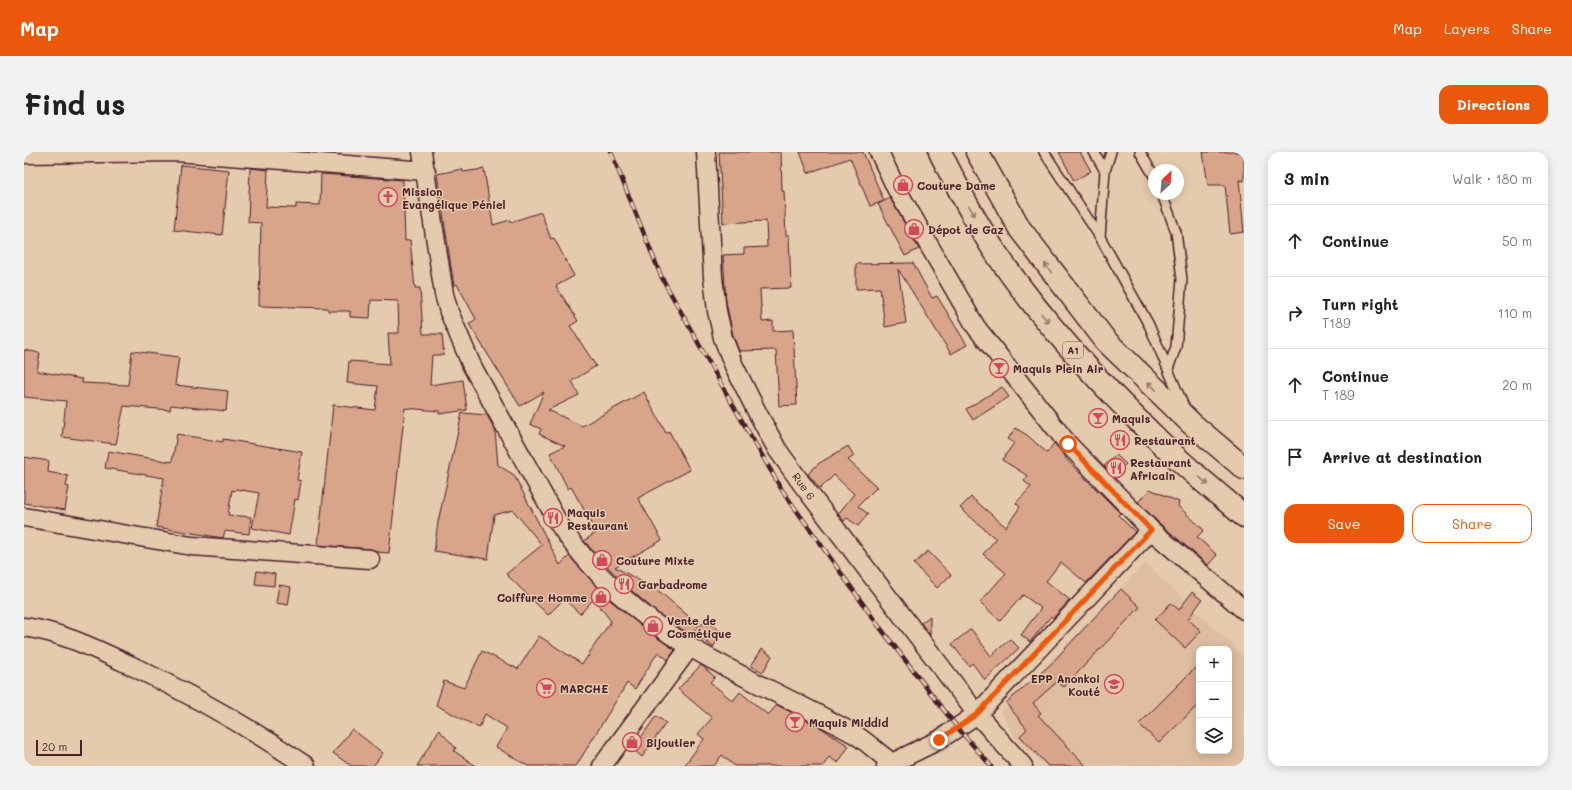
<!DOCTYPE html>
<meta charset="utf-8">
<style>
body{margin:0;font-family:Mali,sans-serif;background:#f2f2f2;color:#202124}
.controls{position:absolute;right:12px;bottom:12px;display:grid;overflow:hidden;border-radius:8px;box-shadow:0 2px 10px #0003}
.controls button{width:36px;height:36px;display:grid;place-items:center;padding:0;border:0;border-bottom:1px solid #e0e0e0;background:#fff;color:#202124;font:20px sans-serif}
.compass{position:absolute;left:1124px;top:12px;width:36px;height:36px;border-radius:50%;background:#fff;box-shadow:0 2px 10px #0003;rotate:26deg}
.scale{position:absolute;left:12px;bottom:10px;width:46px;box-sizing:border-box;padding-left:4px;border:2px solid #4a1f2b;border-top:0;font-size:11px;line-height:14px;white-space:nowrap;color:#4a1f2b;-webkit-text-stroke:3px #e5cbad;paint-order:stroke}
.stop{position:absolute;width:12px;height:12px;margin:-9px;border:3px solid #ea580c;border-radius:50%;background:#fff}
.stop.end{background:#ea580c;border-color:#fff;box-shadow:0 1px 4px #0008}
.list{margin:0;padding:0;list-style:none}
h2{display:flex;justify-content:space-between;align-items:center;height:52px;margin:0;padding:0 16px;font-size:17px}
h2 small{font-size:13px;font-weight:400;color:#757577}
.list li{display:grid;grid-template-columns:26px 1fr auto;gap:12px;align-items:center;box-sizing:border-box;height:72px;padding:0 16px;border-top:1px solid #e0e0e0}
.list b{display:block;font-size:15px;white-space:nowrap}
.list p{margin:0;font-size:13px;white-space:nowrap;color:#757577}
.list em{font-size:13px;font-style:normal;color:#757577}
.actions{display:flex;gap:8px;padding:12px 16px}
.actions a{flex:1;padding:9px 0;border:1px solid #ea580c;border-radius:12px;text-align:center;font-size:14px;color:#ea580c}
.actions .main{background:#ea580c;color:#fff}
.icon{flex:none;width:22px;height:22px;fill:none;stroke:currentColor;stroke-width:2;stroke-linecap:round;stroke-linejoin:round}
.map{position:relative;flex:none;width:1220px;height:614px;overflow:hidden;border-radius:12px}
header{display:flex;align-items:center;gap:24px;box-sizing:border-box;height:56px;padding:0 20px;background:#ea580c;color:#fff}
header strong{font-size:19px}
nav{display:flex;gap:22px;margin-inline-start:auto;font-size:14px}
.intro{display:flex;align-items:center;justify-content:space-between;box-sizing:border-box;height:96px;padding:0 24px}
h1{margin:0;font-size:28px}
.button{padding:10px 18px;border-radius:12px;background:#ea580c;color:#fff;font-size:14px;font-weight:700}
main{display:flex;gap:24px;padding:0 24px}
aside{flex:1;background:#fff;border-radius:12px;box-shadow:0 2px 10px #0003}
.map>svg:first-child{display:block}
</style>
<header>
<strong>Map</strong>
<nav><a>Map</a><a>Layers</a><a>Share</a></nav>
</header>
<div class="intro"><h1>Find us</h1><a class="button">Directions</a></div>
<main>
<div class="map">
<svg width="1220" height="614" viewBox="0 0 1220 614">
<rect width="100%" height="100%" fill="#e5cbad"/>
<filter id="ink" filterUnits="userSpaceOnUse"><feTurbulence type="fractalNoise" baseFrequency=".025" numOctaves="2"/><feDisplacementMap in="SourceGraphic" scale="8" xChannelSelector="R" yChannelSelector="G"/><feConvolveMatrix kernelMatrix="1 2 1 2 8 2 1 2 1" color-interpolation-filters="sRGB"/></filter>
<g filter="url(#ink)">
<path fill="#debda1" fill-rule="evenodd" d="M1121 411 1220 504V614H1021L992 586 977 561ZM1175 497H1205V599H1175Z"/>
<path fill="#d8a58b" stroke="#4a1f2b" d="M695 0H757L758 39H760L762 83H765L767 136 736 137 738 170 749 169V179L769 178 773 253 755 254 752 198 715 199 709 183 702 150 699 103 720 102V96L743 95 742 69 699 71Z
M776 0H839L860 49 846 54 826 6 784 21Z
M1035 0H1056L1067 19 1050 29Z
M1179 0H1220V29L1215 28 1220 80 1206 82 1201 33H1184Z
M157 13 205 18 198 83 150 78Z
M226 16 244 18 242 55 272 56V52L296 53 297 22 379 28 381 89 386 88 391 136H396L399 182H418L420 203H408L406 233 439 228 443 258 415 262V259L381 256 365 401 353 400 347 397 294 393 309 253 351 258 354 234 323 231 325 209 366 212 364 181H375L374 149 347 148 346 166 326 165V159H304V156L235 154 237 71 224 70Z
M438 17 439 20 460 17 469 73 486 68 487 70 517 60 527 87 530 86 550 124 532 134 554 169 546 174 572 214 548 229 555 243 524 258 558 274 620 240 642 281 645 279 666 318 614 346 638 388 591 415 636 440 675 473 666 483 635 462 601 433 560 389 573 380 547 335 544 337 526 301 541 294 515 282 517 277 506 272 520 240 496 254 445 172 452 167 433 132 430 134 413 22Z
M866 46 895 97 881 104 854 52Z
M889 111 908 146 913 144 943 193 927 202 874 117 882 171 861 175 856 136 832 137V112Z
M0 198 16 201 13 219 58 227V231L104 233 108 199 155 205 151 233 204 239 202 259 147 253 146 258 100 254 92 292 38 285 42 249 0 245Z
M978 235 985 245 949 268 942 257Z
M438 261 463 263 471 278 474 313 490 323 536 413 545 404 587 449 622 478 651 498 644 508 634 500 611 537 603 531 552 614H504L472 595 483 576 461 562 455 576 412 553 420 529 440 536 458 499 494 517 515 484 558 512 564 504 565 505 564 503 587 469 570 447 556 462 540 447 524 463 482 422 518 393 489 358 470 363 464 407 410 399 414 370Z
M991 276 1003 283 1023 301 1030 291 1042 305 1041 306 1096 361 1094 363 1111 380 1062 431 1037 410 1022 429 1046 448 1029 466 1027 464 1006 490 997 483 1017 456 999 443 976 469 956 450 982 421 959 402 972 387 936 356 947 345 982 375 996 355 992 351 1007 335 1000 329 1004 324 978 308 990 291 984 287Z
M153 282 199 290V287L278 300 273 328 277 329 274 348 271 347 265 383 228 376 235 341 212 337 211 339 208 338 204 363 227 365 225 382 201 379 199 386 132 375 140 326 81 316 84 299 148 310Z
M824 294 830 304 824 308 853 335 834 354 844 362 834 374 823 366 820 369 814 362 830 342 810 323 796 337 784 322 794 312Z
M1092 303 1102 312 1090 324 1080 314Z
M0 305 25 309 24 320 44 324 42 334 45 335 41 358 0 351Z
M1126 337 1155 350 1154 354 1180 378 1173 385 1193 403 1184 413 1134 370 1114 350Z
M904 399 927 423 913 436 890 412Z
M233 419 251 422 250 434 231 432Z
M255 433 267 435 264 453 252 451Z
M1097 437 1116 455 1040 535 1033 530 1009 551 1017 561 1014 563 1062 614H1024L996 584 1003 577 982 551 1026 513Z
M1168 440 1178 448 1164 467 1177 479 1161 496 1131 468 1147 451 1155 458Z
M906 464V483L897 471Z
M681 468 699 481 689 495 671 482Z
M947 477 967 504 986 487 995 496 961 528 948 511 945 514 928 492Z
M738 497 748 504 739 520 727 514Z
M1175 512V552L1135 591 1115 572Z
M677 513 691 525 686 530 709 549 716 540 744 563 753 553 794 574 825 594 814 611 805 605 799 614H711L698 603 690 614H660L680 587 674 582 688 566 654 537Z
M632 564 642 571 618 605 609 597Z
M328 577 359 601 349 614H327L309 601Z
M415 578 432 596 430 599 452 614H393Z"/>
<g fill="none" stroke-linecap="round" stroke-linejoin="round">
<g stroke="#4a1f2b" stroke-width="12">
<path id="service" d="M1020 0 1076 85
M1070 0 1081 19 1076 85 1125 173 1161 257
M1116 0 1130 24
M1081 19 1087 0
M1138 42 1152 80 1158 127 1152 195 1144 217"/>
</g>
<g stroke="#4a1f2b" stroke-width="21">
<path id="minor" d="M398 0 420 142 425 160 448 214 535 372C567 421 616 465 666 495 720 527 778 552 832 583 846 592 858 605 873 614
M682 0 689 125 693 159 699 186 710 214 733 260 753 297 778 332 953 562 999 614
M855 0 872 36 952 175 1044 292 1127 378 1220 458
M0 2 152 0 402 19
M0 365 168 394 346 407
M0 475C38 480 74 498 108 514 168 543 227 576 282 614
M578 614 666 495
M862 614 915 588 953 562 1127 378"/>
</g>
<g stroke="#4a1f2b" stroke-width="25">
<path id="primary" d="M916 0C932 33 950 67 970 98 1016 167 1074 230 1134 288 1161 315 1191 339 1220 364
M953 0 996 77 1082 189 1168 272 1220 316"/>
</g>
<use href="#service" stroke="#e5cbad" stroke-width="9"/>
<use href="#minor" stroke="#e5cbad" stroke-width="18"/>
<use href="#primary" stroke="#e5cbad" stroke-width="22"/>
<g stroke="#4a1f2b" stroke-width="4.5">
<path id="rail" d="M587 0 637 124 706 248 758 338 854 473 933 575 967 614"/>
</g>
<use href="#rail" stroke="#e5cbad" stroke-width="3" stroke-dasharray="9" stroke-linecap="butt"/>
</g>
<defs><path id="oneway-shaft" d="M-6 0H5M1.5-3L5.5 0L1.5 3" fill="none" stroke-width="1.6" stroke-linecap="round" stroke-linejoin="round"/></defs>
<g stroke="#98756c">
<use href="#oneway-shaft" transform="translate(948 59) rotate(60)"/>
<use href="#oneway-shaft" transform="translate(1024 116) rotate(-126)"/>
<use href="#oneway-shaft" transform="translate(1021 166) rotate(49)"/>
<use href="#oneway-shaft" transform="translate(1128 234) rotate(-136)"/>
<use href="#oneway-shaft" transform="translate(1180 329) rotate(41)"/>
</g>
</g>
<g fill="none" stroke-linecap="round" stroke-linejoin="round" filter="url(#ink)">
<path stroke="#ea580c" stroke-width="5" d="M915 588 953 562 1127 378 1044 292"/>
</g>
<defs>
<g id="shop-ring" transform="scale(1)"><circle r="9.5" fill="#e5cbad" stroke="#d1495b" stroke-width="1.5"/><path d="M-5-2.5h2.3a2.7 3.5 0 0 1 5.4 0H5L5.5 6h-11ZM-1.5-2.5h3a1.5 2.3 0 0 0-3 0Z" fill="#d1495b"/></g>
<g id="church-ring" transform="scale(1)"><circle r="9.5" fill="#e5cbad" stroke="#d1495b" stroke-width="1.5"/><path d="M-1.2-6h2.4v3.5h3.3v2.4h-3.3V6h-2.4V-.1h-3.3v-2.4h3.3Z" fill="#d1495b"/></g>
<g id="bar-ring" transform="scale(1)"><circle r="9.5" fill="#e5cbad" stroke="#d1495b" stroke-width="1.5"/><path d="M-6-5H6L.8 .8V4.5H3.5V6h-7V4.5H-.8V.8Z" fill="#d1495b"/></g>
<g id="restaurant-ring" transform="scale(1)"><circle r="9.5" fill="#e5cbad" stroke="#d1495b" stroke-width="1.5"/><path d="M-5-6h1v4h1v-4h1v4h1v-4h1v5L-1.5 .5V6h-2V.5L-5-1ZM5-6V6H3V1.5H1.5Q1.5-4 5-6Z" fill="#d1495b"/></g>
<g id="school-ring" transform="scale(1)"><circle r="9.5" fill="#e5cbad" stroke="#d1495b" stroke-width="1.5"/><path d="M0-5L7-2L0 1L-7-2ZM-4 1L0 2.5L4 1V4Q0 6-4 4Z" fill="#d1495b"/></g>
<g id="supermarket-ring" transform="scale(1)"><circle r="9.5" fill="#e5cbad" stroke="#d1495b" stroke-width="1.5"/><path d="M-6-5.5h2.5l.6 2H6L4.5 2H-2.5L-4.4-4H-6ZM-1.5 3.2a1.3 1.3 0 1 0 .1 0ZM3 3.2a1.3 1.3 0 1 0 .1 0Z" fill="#d1495b"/></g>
</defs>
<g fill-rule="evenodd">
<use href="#shop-ring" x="879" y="33"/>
<use href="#church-ring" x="364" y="45"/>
<use href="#shop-ring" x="890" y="77"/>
<use href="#bar-ring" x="975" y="216"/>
<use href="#bar-ring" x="1074" y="266"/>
<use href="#restaurant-ring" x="1096" y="288"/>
<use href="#restaurant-ring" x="1092" y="316"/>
<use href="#restaurant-ring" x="529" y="366"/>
<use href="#shop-ring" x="578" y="408"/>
<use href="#restaurant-ring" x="600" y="432"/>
<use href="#shop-ring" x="577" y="445"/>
<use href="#shop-ring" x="629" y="474"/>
<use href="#school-ring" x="1090" y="532"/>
<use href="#supermarket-ring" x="522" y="536"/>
<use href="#bar-ring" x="771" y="570"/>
<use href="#shop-ring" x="608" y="590"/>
</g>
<g text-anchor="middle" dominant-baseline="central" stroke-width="3" stroke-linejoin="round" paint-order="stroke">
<rect fill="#e5cbad" stroke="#785352" stroke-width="1" x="1039" y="190" width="20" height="16" rx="3"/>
<g font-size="10" font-weight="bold" fill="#4a1f2b">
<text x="1049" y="198">A1</text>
</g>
<g font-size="11" font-weight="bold" fill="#4a1f2b" stroke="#e5cbad" text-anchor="start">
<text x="893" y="33">Couture Dame</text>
<text x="378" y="39">Mission<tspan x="378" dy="13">Evangélique Péniel</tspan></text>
<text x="904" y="77">Dépot de Gaz</text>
<text x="989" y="216">Maquis Plein Air</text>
<text x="1088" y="266">Maquis</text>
<text x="1110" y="288">Restaurant</text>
<text x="1106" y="310">Restaurant<tspan x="1106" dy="13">Africain</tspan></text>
<text x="543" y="360">Maquis<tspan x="543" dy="13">Restaurant</tspan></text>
<text x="592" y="408">Couture Mixte</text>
<text x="614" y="432">Garbadrome</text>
<text x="563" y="445" text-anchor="end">Coiffure Homme</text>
<text x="643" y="468">Vente de<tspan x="643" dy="13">Cosmétique</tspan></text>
<text x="1076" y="526" text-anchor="end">EPP Anonkoi<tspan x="1076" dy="13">Kouté</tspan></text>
<text x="536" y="536">MARCHE</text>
<text x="785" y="570">Maquis Middid</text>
<text x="622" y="590">Bijoutier</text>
</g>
<g font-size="11" fill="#4a1f2b" stroke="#e5cbad">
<text transform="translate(780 334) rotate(54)">Rue 6</text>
</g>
</g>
</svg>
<div class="controls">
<button>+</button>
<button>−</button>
<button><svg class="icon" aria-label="layers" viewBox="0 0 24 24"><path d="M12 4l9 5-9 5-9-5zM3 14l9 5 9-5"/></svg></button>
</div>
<svg class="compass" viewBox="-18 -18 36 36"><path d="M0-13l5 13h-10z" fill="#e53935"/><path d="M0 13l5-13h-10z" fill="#757577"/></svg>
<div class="scale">20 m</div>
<div class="stop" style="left:1044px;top:292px"></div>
<div class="stop end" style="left:915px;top:588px"></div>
</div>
<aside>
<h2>3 min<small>Walk · 180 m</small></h2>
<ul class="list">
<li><svg class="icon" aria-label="ahead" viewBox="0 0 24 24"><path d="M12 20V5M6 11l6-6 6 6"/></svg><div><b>Continue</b></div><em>50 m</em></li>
<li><svg class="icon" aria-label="right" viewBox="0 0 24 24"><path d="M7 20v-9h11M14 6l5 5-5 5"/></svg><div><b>Turn right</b><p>T189</p></div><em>110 m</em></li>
<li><svg class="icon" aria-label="ahead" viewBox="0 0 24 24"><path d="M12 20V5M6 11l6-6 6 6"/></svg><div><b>Continue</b><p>T 189</p></div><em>20 m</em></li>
<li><svg class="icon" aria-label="arrive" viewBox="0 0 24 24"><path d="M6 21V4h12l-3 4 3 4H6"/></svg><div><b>Arrive at destination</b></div></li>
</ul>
<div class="actions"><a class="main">Save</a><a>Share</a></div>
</aside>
</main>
